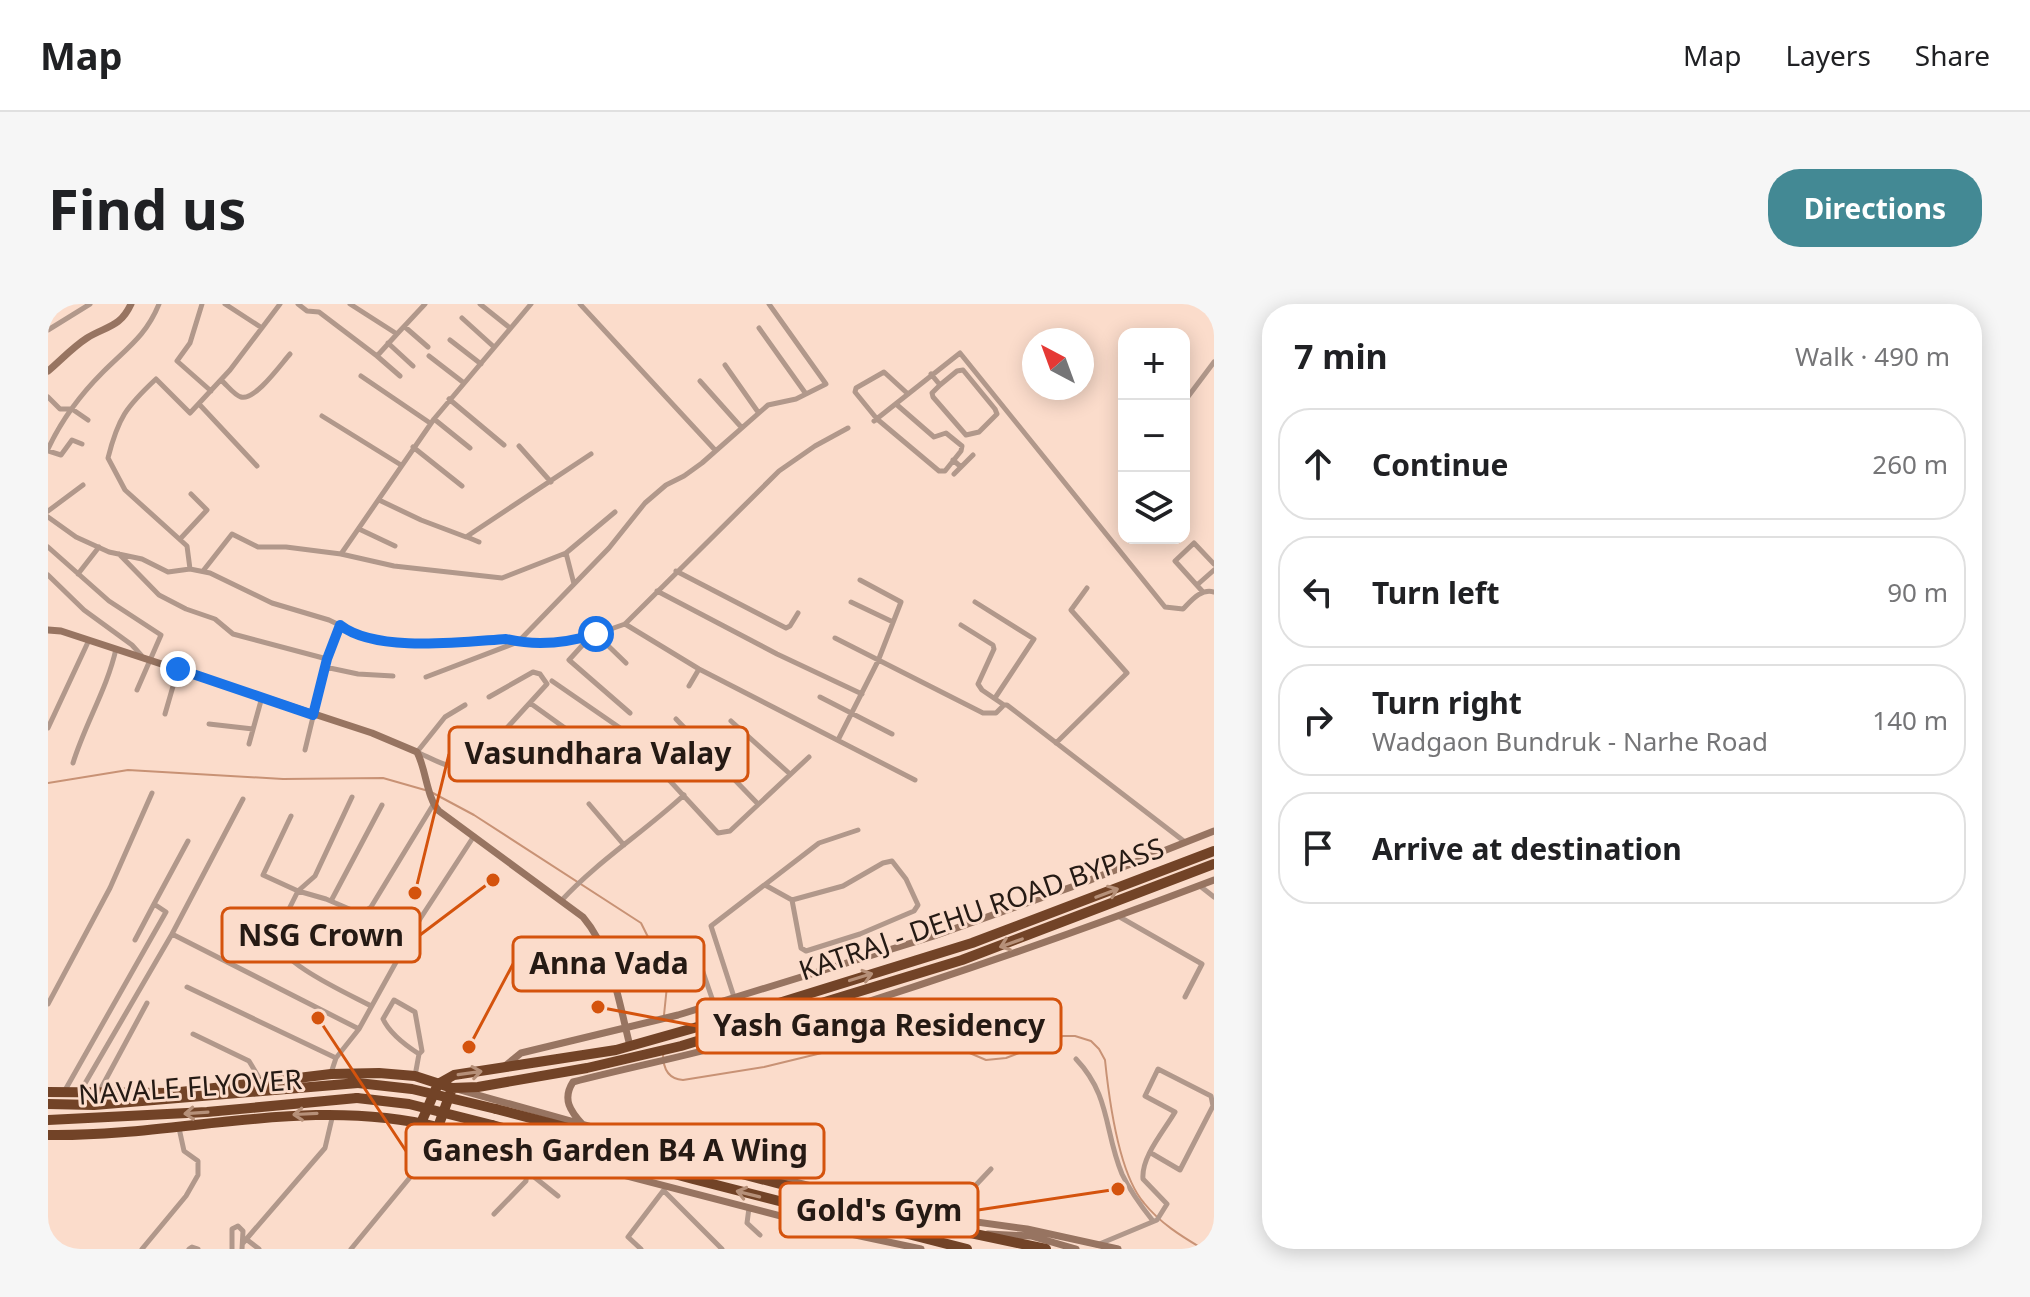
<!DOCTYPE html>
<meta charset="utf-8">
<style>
body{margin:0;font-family:"Noto Sans",sans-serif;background:#f6f6f6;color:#202124}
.controls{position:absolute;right:24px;top:24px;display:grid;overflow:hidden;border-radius:16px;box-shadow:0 4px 20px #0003}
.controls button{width:72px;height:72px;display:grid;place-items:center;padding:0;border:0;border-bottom:2px solid #e0e0e0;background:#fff;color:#202124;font:40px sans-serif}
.compass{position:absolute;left:974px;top:24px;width:72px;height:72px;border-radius:50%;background:#fff;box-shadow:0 4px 20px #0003;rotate:319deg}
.stop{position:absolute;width:24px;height:24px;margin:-18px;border:6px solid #1a73e8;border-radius:50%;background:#fff}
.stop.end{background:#1a73e8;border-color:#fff;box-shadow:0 2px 8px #0008}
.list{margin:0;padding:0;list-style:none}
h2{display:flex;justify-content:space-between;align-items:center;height:104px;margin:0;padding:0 32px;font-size:34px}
h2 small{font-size:26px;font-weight:400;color:#757577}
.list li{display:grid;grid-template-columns:52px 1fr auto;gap:24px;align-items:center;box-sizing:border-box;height:112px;margin:0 16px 16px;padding:0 16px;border:2px solid #e0e0e0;border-radius:32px}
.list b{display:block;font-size:30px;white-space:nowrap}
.list p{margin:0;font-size:26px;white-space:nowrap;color:#757577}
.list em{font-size:26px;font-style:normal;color:#757577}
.icon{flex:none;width:44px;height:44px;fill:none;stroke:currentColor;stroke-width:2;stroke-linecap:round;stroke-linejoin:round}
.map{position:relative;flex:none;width:1166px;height:945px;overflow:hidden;border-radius:32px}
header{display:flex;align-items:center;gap:48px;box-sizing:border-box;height:112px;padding:0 40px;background:#fff;border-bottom:2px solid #e0e0e0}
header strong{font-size:38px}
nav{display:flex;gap:44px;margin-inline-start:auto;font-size:28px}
.intro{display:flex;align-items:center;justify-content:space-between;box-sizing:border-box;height:192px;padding:0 48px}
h1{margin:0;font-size:56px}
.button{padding:20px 36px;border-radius:32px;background:#438994;color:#fff;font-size:28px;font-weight:700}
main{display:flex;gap:48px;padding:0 48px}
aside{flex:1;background:#fff;border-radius:32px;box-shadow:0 4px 20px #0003}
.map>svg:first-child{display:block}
</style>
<header>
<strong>Map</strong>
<nav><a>Map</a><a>Layers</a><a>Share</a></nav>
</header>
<div class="intro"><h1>Find us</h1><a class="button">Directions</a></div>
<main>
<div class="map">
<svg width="1166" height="945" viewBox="0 0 1166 945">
<rect width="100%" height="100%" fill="#fbdccb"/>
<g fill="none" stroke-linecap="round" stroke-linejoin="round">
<path stroke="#c89275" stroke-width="2" d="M0 479 80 466 235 475 335 474 377 486
M383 488 426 511 593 619 613 659 619 682 616 711
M615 750C615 765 620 775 635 776L716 763 856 729 896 738 938 756 958 754 1015 732H1027L1043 737 1051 745 1057 756C1061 795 1071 870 1096 899 1112 919 1133 932 1155 945"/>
<path stroke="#b1988b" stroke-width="5" d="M154 0 142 39 129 57 163 87
M177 0 214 24
M250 0 259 7 271 8 329 52
M302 0 349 30 377 0
M432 0 462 24
M532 0 667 146
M1163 1 1164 0
M414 14 446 43
M357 23 380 43
M711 24 758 90
M0 26 42 0
M349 30 329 52 352 72
M402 36 433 60
M340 39 365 62
M381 52 416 79
M677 61 710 108
M883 70 892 81 884 89 885 93 918 131 931 128 949 110 947 105 915 66 909 67 892 81
M313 72 382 119
M173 76C179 81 186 91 193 93 207 97 233 60 242 50
M652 77 694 124
M0 93 12 105H24L40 116
M401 95 456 141
M1136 98 1166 58
M151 100 209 162
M848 100 886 133 898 129 914 142 913 147 897 167H891L829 115 807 88 808 84 836 68 860 90
M274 112 353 161
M386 115 422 144
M826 117 912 49 1117 303 1135 305C1143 297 1153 284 1166 288
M471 142 503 178
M365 143 414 182
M0 145C13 117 33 90 55 68 79 44 98 32 111 0
M0 147 13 151 24 136 34 140
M905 156 913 163 906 170
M913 163 925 151
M331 196 373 216 418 233 543 150
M0 207 35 181
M0 213 28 233 61 248 94 255 120 268 142 265 162 269 224 299 281 316 310 330 360 341 458 335 470 338 561 244 597 199 618 181 636 172 654 159 720 101 748 95 778 80 721 0
M311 225 347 242
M419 233 431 238
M133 234 159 206 143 190
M0 243 61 297 113 331 89 386
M71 250 111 291 138 305 167 315 185 330 279 355
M293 250 386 115 483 0
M142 265 139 242 77 186 60 154C70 114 78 103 108 75L142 109 182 66 232 0
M155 267 184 230 210 243H238L293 250 346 262 454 274 518 249
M628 267 738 324 742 322 750 309
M30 270 51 243
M0 271 36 306 84 341 93 351
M526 280 518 249 567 208
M1149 281 1166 266
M609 287 729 350 814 390
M1155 288 1127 257 1146 239 1166 260
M803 298 845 318
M927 298 986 335 947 394
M577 320 651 365 867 476
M913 321 945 341 946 345 930 380 934 386 956 401
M548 330 578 359
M541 334 521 356 582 409
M787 334 935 409H948L956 401H959L1137 538
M277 363 310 370 345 372
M378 373 470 338 511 339 543 332 577 320 731 167 767 142 800 124
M504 377 575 426 670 529 682 527 761 453
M641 382 651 365
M772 393 844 430
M482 399 535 437
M417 401 397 413 369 448C391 458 408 470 431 460L437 448 499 380 492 370 485 368 441 393
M117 410 130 365
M628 415 710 500
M683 417 742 470
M161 420 205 425
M0 424 41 336
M790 436 830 357 853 298 812 276
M1008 439 1079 369 1023 306 1039 284
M201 440 214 393
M257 446 279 355 292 321
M25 459C37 420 59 385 68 345
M432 460 478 452 510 468
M304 493 267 572 250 587 227 633C230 659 301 690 323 702
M541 500 576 541
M243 512 215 571 250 587 278 595 313 610 323 603 385 501
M717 581 744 596 795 582 835 559 844 557 858 575 870 601 866 607 812 630 758 647 753 644 744 596
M1152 582 1166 593
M283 597 334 501
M513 597C550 557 596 528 636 491
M1070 612 1154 660 1137 693
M124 630 311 725
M87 636 106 600
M647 645 666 700
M139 683 288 754
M686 693 663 622 771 539 810 526
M0 700 62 584 104 489
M145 730 201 757 213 777
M1028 755C1063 792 1056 827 1074 870 1082 887 1093 902 1105 917
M283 769 288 754 311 725 372 615 426 532
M367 772 371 750 374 747 367 708 346 696 335 715C342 730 357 741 371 750
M16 788 118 608 106 600 140 537
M32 788 124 630 195 495
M51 788 99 699
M480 868 510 892
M616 887 674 945
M701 904 699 919 712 931
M446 910 478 877C480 859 460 849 448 839
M928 918 926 883 943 865
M198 935 211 945
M195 939 277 844 285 810
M1049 941 1109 916 1119 900 1095 875C1093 853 1116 827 1127 808L1097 792 1110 765 1163 792 1165 802 1132 866 1103 849
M94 945 138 892 150 871V857L136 847 131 824
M141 945 144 943 150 945
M184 945V925L190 922 195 927 194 945
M303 945 401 826
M593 945 580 933 615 887"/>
<path stroke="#977461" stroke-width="7" d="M0 67C13 56 25 43 39 34 58 22 72 24 83 0
M0 326 13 327 324 429 369 448C378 465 379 495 391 507L535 613C564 647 571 699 582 742
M457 762 473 749 630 711 886 632 1032 580 1166 527
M412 786 676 860 878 911 979 925 1070 945
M535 821C522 807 514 795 525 778 582 763 640 752 696 736 855 689 1011 635 1166 576
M390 823 798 929 873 945
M940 930 983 932 1028 945"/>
<path stroke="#724327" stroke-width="10" d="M0 788 124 789 283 770 331 769 367 772 404 784 430 783 539 764 633 742 914 656 1166 560
M0 800 46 801 310 779
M448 805 899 924 998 945
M0 816 159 808 309 794
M373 819 390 780 406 771 568 746 692 711 924 639 1166 547
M444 821 645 875 919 945
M0 831C132 833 259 791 390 823L403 787"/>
<path stroke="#724327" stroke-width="10" d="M310 779 364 785 448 805
M309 794 361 800 444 821"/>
</g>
<defs><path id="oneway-shaft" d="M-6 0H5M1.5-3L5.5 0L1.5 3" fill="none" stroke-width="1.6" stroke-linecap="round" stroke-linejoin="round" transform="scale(2)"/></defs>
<g stroke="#b69079">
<use href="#oneway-shaft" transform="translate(1059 589) rotate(-21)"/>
<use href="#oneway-shaft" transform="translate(963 639) rotate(160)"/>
<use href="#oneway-shaft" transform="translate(813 673) rotate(-17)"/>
<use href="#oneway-shaft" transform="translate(422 769) rotate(-8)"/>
<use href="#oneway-shaft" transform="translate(148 809) rotate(176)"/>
<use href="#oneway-shaft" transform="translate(257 810) rotate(177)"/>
<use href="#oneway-shaft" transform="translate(700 890) rotate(-166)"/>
</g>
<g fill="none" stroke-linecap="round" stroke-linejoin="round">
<path stroke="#1a73e8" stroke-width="10" d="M130 365 265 411 279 355 292 321C328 349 413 338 458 335 487 342 519 339 548 330"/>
</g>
<g text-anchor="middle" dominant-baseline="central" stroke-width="6" stroke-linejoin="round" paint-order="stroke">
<g font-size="28" fill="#251a14" stroke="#fbdccb">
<text transform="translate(933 604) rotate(-19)">KATRAJ - DEHU ROAD BYPASS</text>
<text transform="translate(142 782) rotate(-4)">NAVALE FLYOVER</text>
</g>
</g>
<path fill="none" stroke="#d4530d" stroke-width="3" d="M367 589L401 450M445 576L372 631M421 743L465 660M550 703L649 722M270 714L358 847M1070 885L930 906"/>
<g fill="#d4530d" stroke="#fbdccb" stroke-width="3">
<circle cx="367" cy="589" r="8"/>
<circle cx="445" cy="576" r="8"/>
<circle cx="421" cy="743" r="8"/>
<circle cx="550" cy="703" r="8"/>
<circle cx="270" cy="714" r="8"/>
<circle cx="1070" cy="885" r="8"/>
</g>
<g fill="#fbdccb" stroke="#d4530d" stroke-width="3">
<rect x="401" y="423" width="299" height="54" rx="8"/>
<rect x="174" y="604" width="198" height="54" rx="8"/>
<rect x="465" y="633" width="191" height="54" rx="8"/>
<rect x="649" y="695" width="364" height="54" rx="8"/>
<rect x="358" y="820" width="418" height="54" rx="8"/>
<rect x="732" y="879" width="198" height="54" rx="8"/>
</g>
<g font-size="30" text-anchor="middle" font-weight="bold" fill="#251a14">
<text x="550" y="460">Vasundhara Valay</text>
<text x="273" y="642">NSG Crown</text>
<text x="561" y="670">Anna Vada</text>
<text x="831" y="732">Yash Ganga Residency</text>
<text x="567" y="857">Ganesh Garden B4 A Wing</text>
<text x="831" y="917">Gold's Gym</text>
</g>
</svg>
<div class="controls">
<button>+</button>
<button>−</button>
<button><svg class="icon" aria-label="layers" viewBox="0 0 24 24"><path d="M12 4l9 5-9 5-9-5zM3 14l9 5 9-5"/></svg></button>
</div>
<svg class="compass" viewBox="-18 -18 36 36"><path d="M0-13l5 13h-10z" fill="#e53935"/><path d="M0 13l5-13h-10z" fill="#757577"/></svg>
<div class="stop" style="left:548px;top:330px"></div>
<div class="stop end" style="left:130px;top:365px"></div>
</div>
<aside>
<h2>7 min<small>Walk · 490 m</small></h2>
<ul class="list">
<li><svg class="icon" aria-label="ahead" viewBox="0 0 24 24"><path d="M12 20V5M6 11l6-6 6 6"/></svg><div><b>Continue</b></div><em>260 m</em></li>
<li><svg class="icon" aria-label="left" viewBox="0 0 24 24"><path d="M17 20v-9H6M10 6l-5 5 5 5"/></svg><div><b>Turn left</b></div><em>90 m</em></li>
<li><svg class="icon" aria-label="right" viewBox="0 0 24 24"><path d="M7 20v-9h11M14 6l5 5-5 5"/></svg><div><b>Turn right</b><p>Wadgaon Bundruk - Narhe Road</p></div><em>140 m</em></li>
<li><svg class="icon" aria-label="arrive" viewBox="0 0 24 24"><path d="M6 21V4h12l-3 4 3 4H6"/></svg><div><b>Arrive at destination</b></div></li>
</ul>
</aside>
</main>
